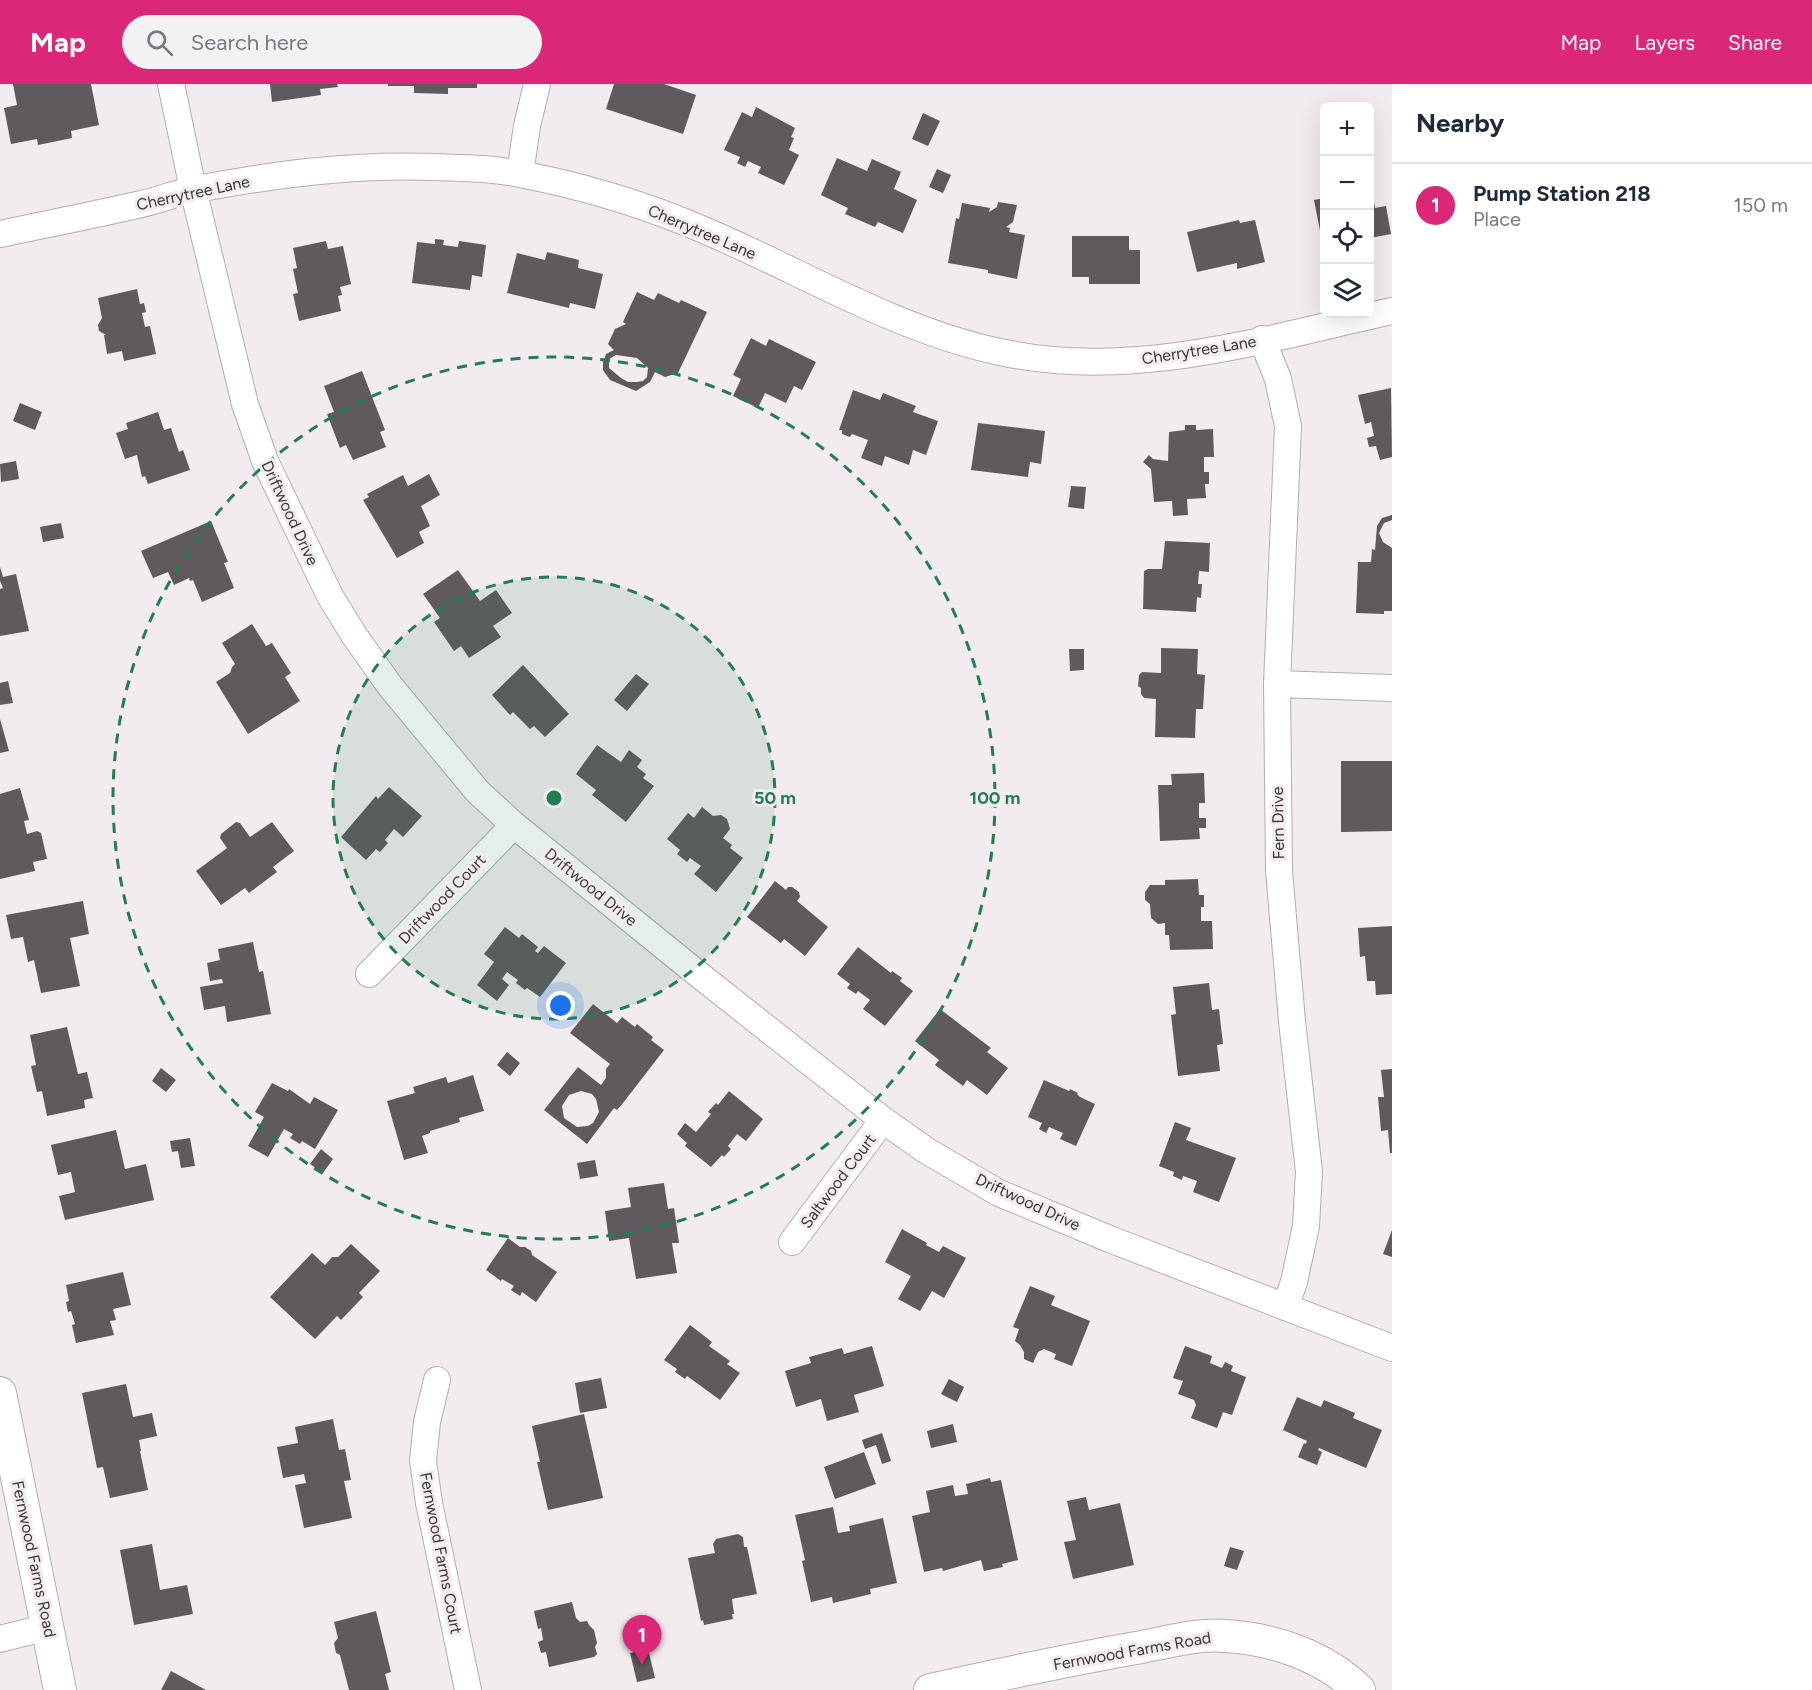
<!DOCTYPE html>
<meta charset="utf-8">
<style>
body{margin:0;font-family:Figtree,sans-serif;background:#f2f2f3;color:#1f2937}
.controls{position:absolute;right:18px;top:18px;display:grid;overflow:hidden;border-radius:9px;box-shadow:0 6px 24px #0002}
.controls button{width:54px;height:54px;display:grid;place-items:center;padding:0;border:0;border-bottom:2px solid #e0e1e3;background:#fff;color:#1f2937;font:30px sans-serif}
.you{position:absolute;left:561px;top:922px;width:21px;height:21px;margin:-15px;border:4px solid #fff;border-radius:50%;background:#1a73e8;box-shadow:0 0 0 9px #1a73e833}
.badge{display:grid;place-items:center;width:39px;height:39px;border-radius:50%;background:#db2777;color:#fff;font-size:20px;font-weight:700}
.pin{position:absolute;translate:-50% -50px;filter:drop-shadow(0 2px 3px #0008)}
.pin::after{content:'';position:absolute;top:32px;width:21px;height:18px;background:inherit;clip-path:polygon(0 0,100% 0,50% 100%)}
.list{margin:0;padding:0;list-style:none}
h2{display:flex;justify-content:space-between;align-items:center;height:78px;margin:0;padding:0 24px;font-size:26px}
h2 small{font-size:20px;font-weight:400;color:#747a83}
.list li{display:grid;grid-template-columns:39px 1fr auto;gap:18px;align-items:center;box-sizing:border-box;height:84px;padding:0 24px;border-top:2px solid #e0e1e3}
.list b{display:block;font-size:22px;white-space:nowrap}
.list p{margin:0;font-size:20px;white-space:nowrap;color:#747a83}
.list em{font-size:20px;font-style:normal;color:#747a83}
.icon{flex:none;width:33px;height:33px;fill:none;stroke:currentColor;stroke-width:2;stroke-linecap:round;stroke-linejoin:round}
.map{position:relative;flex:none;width:1392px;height:1606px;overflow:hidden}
header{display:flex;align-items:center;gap:36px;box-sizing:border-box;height:84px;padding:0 30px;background:#db2777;color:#fff}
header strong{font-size:28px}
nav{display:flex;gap:33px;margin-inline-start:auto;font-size:21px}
.search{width:420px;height:54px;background:#f2f2f3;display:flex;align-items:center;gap:15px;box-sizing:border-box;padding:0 21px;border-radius:33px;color:#747a83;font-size:22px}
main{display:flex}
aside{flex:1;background:#fff}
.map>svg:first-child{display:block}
</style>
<header>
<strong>Map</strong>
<div class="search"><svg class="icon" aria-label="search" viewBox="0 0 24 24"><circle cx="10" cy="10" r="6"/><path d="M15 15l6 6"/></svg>Search here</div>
<nav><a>Map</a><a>Layers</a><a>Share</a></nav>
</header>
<main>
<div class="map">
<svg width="1392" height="1606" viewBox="0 0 1392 1606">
<rect width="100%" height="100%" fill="#f2ecf0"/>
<path fill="#605a5e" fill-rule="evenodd" d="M13 0H91L99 41 71 47 72 54 38 61 37 55 11 60 4 24 17 21Z
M270 0H337L338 3 320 5 321 11 272 18Z
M388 0H477V4H448V10L414 9V2H388Z
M614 0H664L696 11 683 50 606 25Z
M756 23 795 44 791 53 794 54 789 66 799 71 784 101 758 89 761 83 748 77 745 83 737 79 740 73 724 66 742 28 752 33Z
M923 29 940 37 928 62 912 55Z
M837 74 867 87 872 75 901 88 894 105 917 116 903 149 878 138 875 143 845 130 848 124 821 111Z
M937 85 951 91 943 109 929 103Z
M1372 106 1375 124 1386 122 1391 150 1370 154V107Z
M1324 114V162H1323L1314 116Z
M998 118 1017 121 1013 138 1006 143 1010 144 1009 148 1025 151 1017 195 988 189V186L948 179 956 134 959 135 962 119 990 124 989 128 997 123Z
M1239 136 1240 139 1255 136 1265 178 1237 185V179L1197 188 1187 148Z
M1072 152H1129V166H1140V200H1089V193H1072Z
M435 155 444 156 443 161 458 163 459 157 486 161 482 193 472 191 470 206 412 199 417 158 435 160Z
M326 157 328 165 343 162 351 200 340 203 342 211 338 212 341 227 299 237 293 210 298 209 293 185 297 184 293 164Z
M547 168 579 176 578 184 603 190 595 225 570 219 569 224 507 209 517 169 545 176Z
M137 205 140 220 144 219 146 228 142 229 145 243 150 242 156 270 124 277 122 267 107 270 104 251H106L99 247 98 241 102 234 98 214Z
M637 208 654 216 658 209 679 219 681 216 707 228 678 289 665 293 655 288 650 298 636 307 610 296 603 286V278L606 270 614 266 608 260 615 245 626 240 623 238ZM616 271 637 274 648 284 647 293 643 297 637 298H628L621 294 609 284V275Z
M751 254 766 262 769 255 816 278 802 306 794 302 786 319 765 309 758 324 733 312 741 295 733 291Z
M362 287 385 346 380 348 386 363 353 376 346 361 340 364 327 330 334 328 324 302Z
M1391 304 1392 373 1380 376 1376 362 1369 363 1367 354 1374 352 1371 338 1365 340 1358 311Z
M853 306 880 316 883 309 916 322 913 328 938 337 926 371 913 366 909 381 885 372 882 382 861 374 868 356 852 350 850 353 842 350V346H839Z
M20 319 42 328 35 346 13 337Z
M158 328 164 346 171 344 179 368 183 366 190 386 148 400 145 392 142 393 137 371 125 375 116 349 128 345 126 339Z
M978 339 1045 347 1041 380 1030 378 1028 393 971 386Z
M1185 341H1196V346L1213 345 1214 373H1204V388H1209V400H1205L1206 414 1187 415 1188 431 1173 432 1172 417 1154 418 1151 385 1143 378 1149 371 1153 375 1168 377 1169 348 1185 346Z
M16 377 19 395 1 398 0 380Z
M429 390 440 411 421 422 430 442 419 448 424 459 397 474 363 416 369 413 367 410 403 391 408 402Z
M1071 402 1086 403 1084 425 1068 423Z
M1392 431V436L1384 439 1379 449 1383 458 1392 464V527H1384V530L1356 529 1358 478H1371L1372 465 1375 466 1377 442 1382 434Z
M211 437 228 478 224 479 234 504 202 518 193 496 190 497 189 494 174 501 168 488 153 494 141 467Z
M61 439 64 454 43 458 40 443Z
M1165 457 1210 459 1209 488 1199 487 1198 500H1202L1201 514 1197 513 1196 528 1143 525 1144 487 1148 485H1162Z
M0 483 3 493 16 490 29 547 0 552V505L3 504 0 497Z
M458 486 480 517 496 506 512 529 493 542 501 553 469 574 461 562 454 567 434 538 440 534 423 510Z
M252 540 266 562 272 559 291 589 285 593 300 617 248 650 216 598 230 589 232 583 235 580 222 559Z
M1161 564 1198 565 1197 590 1205 591 1203 625H1196L1195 654 1155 653 1156 615 1144 614 1141 610V604L1138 602 1139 591 1142 588 1161 589Z
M1069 565H1084V586L1070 587Z
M523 581 569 630 545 653 534 642 530 645 513 628 510 631 492 611Z
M636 590 649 600 627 627 614 616Z
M8 597 13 619 0 621V599Z
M0 635 9 667 0 669Z
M597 661 621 678 629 666 642 676 637 683 646 690 643 694 654 702 626 738 592 711 596 706 576 690Z
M1341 677H1392V747L1341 748Z
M1204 689 1205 719H1199V734H1206V744H1199L1200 755 1160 757 1158 701H1172L1171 690Z
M389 703 422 732 403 753 394 745 385 756 388 759 380 768 376 765 366 776 341 753 376 712 378 715Z
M20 704 29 736 24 737 27 750 37 747 41 749 47 775 33 778 35 787 0 795V710Z
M702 723 713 732 721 731 727 735 730 745 723 754 732 761 730 764 743 774 716 808 694 790 701 782 690 774 687 778 677 770 680 766 667 755 688 729 694 734Z
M236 738 240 739 250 753 272 738 294 767 273 783 277 788 249 809 245 804 221 821 196 787 227 764 220 754 221 750Z
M1198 795 1199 811H1204V823H1201V837H1212L1213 865 1170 866 1169 851H1165V839L1158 840 1151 834 1150 820 1145 816V808L1150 801H1165V796Z
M775 797 786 806 788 803H792L799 808 800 813 797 817 828 843 805 872 784 855 781 859 747 833Z
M83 817 89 850 70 854 80 902 41 909 34 876 28 878 23 853 11 855 6 831Z
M1392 842V910L1376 911 1375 897H1367L1365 872 1360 873 1358 844Z
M505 843 519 854 522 850 538 863 535 867 538 869 544 862 566 879 540 913 527 904 525 906 516 899 518 896 507 888 502 895 509 901 497 917 477 901 494 878 484 870Z
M253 858 259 888 263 887 271 930 227 938 225 922 204 926 200 903 223 899 222 895 210 897 207 879 220 876 218 865Z
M858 863 891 889 892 887 902 894 900 897 913 907 885 942 863 925 870 916 858 907 856 910 847 904 850 900 837 890Z
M1209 899 1212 926 1219 925 1223 960 1217 961 1220 987 1178 992 1171 931 1176 930 1173 903Z
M593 920 617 939 622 933 635 943 637 940 653 953 651 956 664 966 623 1019 617 1026 614 1024 587 1060 544 1026 578 983 601 1001 606 994V985L610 980 570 949ZM581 1007 592 1010 596 1015 599 1028 593 1039 588 1042 577 1043 564 1034 562 1022 569 1011Z
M940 925 991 964 987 968 1008 984 987 1011 967 996 963 1002 935 981 939 976 915 957Z
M67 943 78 990 87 988 93 1014 84 1016 85 1024 47 1032 42 1007 37 1008 31 982 36 981 30 951Z
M507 968 520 979 510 992 497 981Z
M161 984 176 996 166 1008 152 997Z
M1392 985V1069H1390L1388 1046 1381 1047 1378 1013H1384L1381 986Z
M473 991 484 1027 459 1034 460 1038 430 1047V1049L422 1052 428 1069 404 1076 387 1017 415 1009 413 1003 446 993 448 999Z
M1044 996 1069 1007 1070 1005 1078 1009 1077 1010 1080 1013 1095 1020 1076 1062 1060 1055 1063 1049 1049 1043 1046 1049 1039 1045 1042 1039 1028 1033Z
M272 999 288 1007 289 1005 310 1020 314 1013 338 1026 315 1065 302 1057 300 1060 290 1054 293 1050 284 1045 268 1073 248 1062 264 1033 255 1028Z
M729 1007 763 1035 746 1057 737 1050 728 1062 731 1065 724 1073 722 1071 711 1083 685 1062 687 1059 677 1050 685 1039 696 1048 711 1030 708 1028 716 1019 718 1021Z
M1175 1038 1191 1044 1186 1056 1236 1074 1219 1118 1193 1108 1197 1097 1183 1092 1182 1096 1173 1092 1174 1088 1159 1082Z
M116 1046 125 1085 146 1080 154 1116 65 1136 59 1112 75 1108 71 1088 58 1091 51 1061Z
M190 1054 195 1082 181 1084 178 1067 172 1068 170 1057Z
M321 1065 333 1075 323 1089 310 1080Z
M595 1076 598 1092 580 1095 577 1079Z
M664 1099 668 1125 674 1124 679 1159H672L677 1189 636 1195 629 1154 609 1157 605 1127 631 1123 628 1104Z
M902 1145 927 1159 926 1161 939 1168 943 1162 966 1174 944 1214 932 1207 920 1227 898 1215 911 1192 885 1178Z
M1392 1146V1173L1383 1170Z
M508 1154 520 1163H525L531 1167 532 1171 557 1188 536 1218 522 1208 520 1212 511 1206 514 1202 502 1195 501 1197 486 1186Z
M351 1160 380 1187 359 1209 363 1213 341 1236 337 1232 315 1255 270 1213 312 1169 325 1181 332 1173H338Z
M123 1188 131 1221 113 1225 116 1236 110 1237 114 1251 76 1259 72 1241 75 1240 71 1227 68 1228 66 1218 69 1217 66 1201Z
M1030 1202 1055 1212 1051 1221 1090 1237 1072 1282 1054 1275 1056 1270 1044 1265 1038 1268 1033 1279 1024 1275V1268L1020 1261 1015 1257 1019 1245 1013 1243Z
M690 1241 712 1258 709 1262 730 1277 727 1280 740 1289 720 1316 687 1292 685 1295 675 1288 677 1285 664 1276Z
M872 1262 884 1302 854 1311 859 1328 827 1337 821 1315 796 1323 785 1287 811 1279 809 1273 842 1264 844 1270Z
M1185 1262 1212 1272 1210 1279 1222 1284 1225 1278 1233 1282 1231 1287 1246 1293 1232 1331 1223 1328 1217 1344 1191 1334 1196 1321 1194 1316 1178 1310 1183 1297 1173 1294Z
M601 1294 607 1324 580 1329 575 1299Z
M949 1295 964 1303 957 1318 941 1310Z
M126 1300 133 1333 152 1329 157 1352 139 1356 141 1367H140L148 1406 110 1414 103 1383 97 1384 82 1309Z
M1297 1313 1321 1323 1324 1316 1355 1329 1353 1334 1382 1346 1366 1384 1319 1364 1318 1366 1322 1368 1317 1381 1298 1373 1304 1359 1306 1360 1307 1357 1283 1346Z
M584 1330 603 1414 548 1426 537 1378H540L532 1342Z
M333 1335 339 1366 345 1365 351 1396 344 1397 352 1434 304 1444 295 1401 306 1399 304 1390 283 1394 277 1363 298 1359 295 1343Z
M953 1340 957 1358 931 1364 927 1347Z
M882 1349 891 1377 882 1380 876 1361 865 1365 862 1356Z
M864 1368 876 1400 835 1415 824 1383Z
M990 1394 991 1398 1001 1396 1018 1476 1002 1480 1003 1483 984 1487 981 1476 943 1487 942 1484 924 1488 912 1432 930 1428 926 1407 953 1401 955 1412 968 1410 966 1400Z
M1086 1413 1089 1426 1120 1419 1134 1481 1073 1495 1064 1458 1076 1456 1067 1417Z
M833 1423 838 1449 850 1447 849 1442 883 1434 897 1499 870 1505 871 1510 833 1519 832 1513 811 1518 802 1477 805 1476 795 1431Z
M738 1450 743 1453 744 1463H747L757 1510 732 1515 734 1530H732L733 1535 704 1541 703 1536 701 1537 688 1474 715 1469 713 1460 716 1455Z
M152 1460 160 1506 187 1501 193 1530 134 1541 120 1466Z
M1230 1463 1244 1467 1237 1486 1224 1482Z
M572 1518 576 1534 580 1538 587 1537 589 1541 594 1546 597 1559 595 1563 597 1570 594 1573 549 1583 546 1568 541 1569 538 1558 543 1556 541 1544 538 1545 534 1527Z
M376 1527 391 1588 385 1590 389 1606H349L340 1571 336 1569 334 1559 338 1554 334 1538Z
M648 1565 655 1594 637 1598 630 1569Z
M171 1587 206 1606H161Z"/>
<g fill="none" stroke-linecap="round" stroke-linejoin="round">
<g stroke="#b3adb1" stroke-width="28">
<path id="minor" d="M171 0 193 105 245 320 265 377 330 512 354 551 390 602 478 708 514 741 698 890 883 1036 927 1067 999 1109 1112 1156 1392 1264
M520 90 527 42 537 0
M0 150C47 140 94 131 141 120 160 116 178 108 197 105 276 90 354 80 434 83 463 84 492 84 520 90 577 101 633 117 687 139 792 181 888 244 1000 268 1132 297 1264 255 1392 227
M1262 255 1278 295 1288 342 1277 600 1279 787 1292 937 1309 1088 1306 1142 1294 1198 1285 1223
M1277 600 1392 604
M369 890 514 741
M792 1158 883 1036
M437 1296 427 1338 423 1377 429 1419 468 1606
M0 1555 48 1543"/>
</g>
<g stroke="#b3adb1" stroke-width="34">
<path id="tertiary" d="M0 1309 60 1606
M930 1606C998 1591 1067 1576 1136 1564 1165 1559 1197 1549 1226 1552 1274 1555 1324 1572 1359 1606"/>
</g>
<use href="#minor" stroke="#fff" stroke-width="26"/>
<use href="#tertiary" stroke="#fff" stroke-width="32"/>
</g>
<circle cx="554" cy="714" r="221" fill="#237d52" fill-opacity=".12"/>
<g fill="none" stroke="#237d52" stroke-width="3" stroke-dasharray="10 8">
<circle cx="554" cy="714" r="221"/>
<circle cx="554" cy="714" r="441"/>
</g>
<g text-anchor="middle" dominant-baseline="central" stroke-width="6" stroke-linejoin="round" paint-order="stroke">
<g font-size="16" fill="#383637" stroke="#f2ecf0">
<text transform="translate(193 109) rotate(-12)">Cherrytree Lane</text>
<text transform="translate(702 148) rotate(23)">Cherrytree Lane</text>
<text transform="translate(1199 266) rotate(-9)">Cherrytree Lane</text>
<text transform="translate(290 429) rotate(65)">Driftwood Drive</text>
<text transform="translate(1278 739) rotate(-91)">Fern Drive</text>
<text transform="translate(591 803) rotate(39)">Driftwood Drive</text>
<text transform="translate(442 815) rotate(-46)">Driftwood Court</text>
<text transform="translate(838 1097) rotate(-53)">Saltwood Court</text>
<text transform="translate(1028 1118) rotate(25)">Driftwood Drive</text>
<text transform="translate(441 1469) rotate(79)">Fernwood Farms Court</text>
<text transform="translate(34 1475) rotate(78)">Fernwood Farms Road</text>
<text transform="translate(1132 1567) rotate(-10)">Fernwood Farms Road</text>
</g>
</g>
<circle cx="554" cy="714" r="9" fill="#237d52" stroke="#f2ecf0" stroke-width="3"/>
<g font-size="18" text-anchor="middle" font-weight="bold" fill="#237d52" stroke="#f2ecf0" stroke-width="6" stroke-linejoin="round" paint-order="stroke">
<text x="775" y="720">50 m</text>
<text x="995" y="720">100 m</text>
</g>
</svg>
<div class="controls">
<button>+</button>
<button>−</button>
<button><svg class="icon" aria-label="locate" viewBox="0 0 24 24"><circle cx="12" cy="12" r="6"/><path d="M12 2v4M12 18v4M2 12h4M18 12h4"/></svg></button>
<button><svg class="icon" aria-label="layers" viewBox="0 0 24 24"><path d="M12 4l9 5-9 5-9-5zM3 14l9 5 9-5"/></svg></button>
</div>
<div class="you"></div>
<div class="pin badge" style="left:642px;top:1581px">1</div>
</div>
<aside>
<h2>Nearby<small></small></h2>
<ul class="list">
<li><span class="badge">1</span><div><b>Pump Station 218</b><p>Place</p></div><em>150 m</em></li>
</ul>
</aside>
</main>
